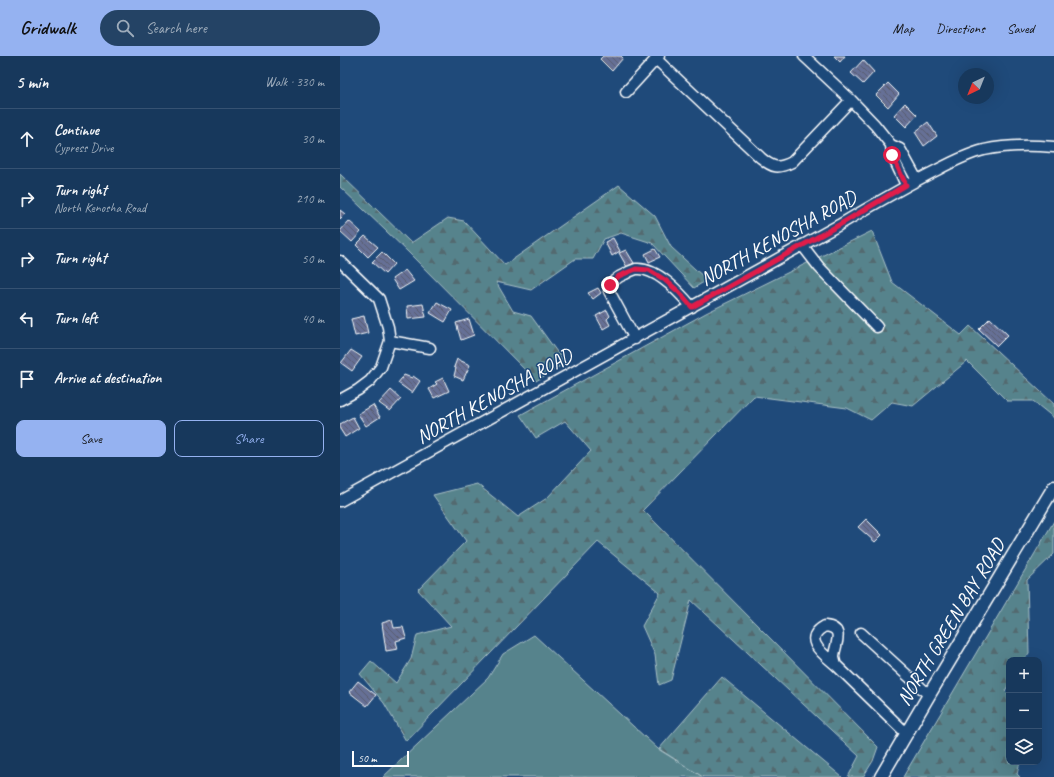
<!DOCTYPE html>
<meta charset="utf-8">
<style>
body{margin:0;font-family:Caveat,sans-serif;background:#244365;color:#f1f3f6}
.controls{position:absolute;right:12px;bottom:12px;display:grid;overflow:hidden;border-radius:8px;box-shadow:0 4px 16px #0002}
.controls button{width:36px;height:36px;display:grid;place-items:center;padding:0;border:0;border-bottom:1px solid #365272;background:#17385c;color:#f1f3f6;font:20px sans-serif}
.compass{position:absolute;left:618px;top:12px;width:36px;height:36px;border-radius:50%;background:#17385c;box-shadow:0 4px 16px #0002;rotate:223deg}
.scale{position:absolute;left:12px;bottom:10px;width:57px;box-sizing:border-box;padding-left:4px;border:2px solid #fff;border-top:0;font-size:11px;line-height:14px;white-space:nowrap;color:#fff;-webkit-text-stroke:3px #1f4a7a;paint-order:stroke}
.stop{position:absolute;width:12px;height:12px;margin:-9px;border:3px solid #e11d48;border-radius:50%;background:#fff}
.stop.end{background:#e11d48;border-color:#fff;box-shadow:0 1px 4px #0008}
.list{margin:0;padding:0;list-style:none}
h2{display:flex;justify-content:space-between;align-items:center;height:52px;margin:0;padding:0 16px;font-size:17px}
h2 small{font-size:13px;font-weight:400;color:#9eacbb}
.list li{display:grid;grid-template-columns:26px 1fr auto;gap:12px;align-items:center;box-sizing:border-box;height:60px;padding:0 16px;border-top:1px solid #365272}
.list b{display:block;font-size:15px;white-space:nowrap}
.list p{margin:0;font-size:13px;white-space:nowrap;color:#9eacbb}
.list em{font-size:13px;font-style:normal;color:#9eacbb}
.actions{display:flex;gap:8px;padding:12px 16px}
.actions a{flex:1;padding:9px 0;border:1px solid #95b2f1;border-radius:8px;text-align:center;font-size:14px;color:#95b2f1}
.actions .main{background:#95b2f1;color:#111}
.icon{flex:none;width:22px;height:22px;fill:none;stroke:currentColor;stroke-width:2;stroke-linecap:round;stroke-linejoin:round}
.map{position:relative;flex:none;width:714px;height:721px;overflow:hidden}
header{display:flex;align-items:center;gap:24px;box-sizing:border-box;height:56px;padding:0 20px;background:#95b2f1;color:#111}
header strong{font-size:19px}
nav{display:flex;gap:22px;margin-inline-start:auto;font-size:14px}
.search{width:280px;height:36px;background:#244365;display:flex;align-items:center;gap:10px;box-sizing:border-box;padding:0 14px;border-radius:22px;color:#9eacbb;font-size:15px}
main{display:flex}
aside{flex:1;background:#17385c}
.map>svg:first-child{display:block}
</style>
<header>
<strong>Gridwalk</strong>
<div class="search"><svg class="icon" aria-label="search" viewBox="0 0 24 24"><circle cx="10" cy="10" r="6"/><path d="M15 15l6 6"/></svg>Search here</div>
<nav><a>Map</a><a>Directions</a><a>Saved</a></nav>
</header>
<main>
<aside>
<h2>5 min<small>Walk · 330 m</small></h2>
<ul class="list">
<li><svg class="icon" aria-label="ahead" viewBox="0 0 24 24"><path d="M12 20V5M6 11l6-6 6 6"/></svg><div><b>Continue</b><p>Cypress Drive</p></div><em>30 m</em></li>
<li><svg class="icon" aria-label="right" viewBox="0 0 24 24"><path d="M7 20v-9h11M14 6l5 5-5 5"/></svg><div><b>Turn right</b><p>North Kenosha Road</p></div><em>210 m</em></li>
<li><svg class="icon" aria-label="right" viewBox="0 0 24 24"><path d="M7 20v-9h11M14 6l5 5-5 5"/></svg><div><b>Turn right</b></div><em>50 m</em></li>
<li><svg class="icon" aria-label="left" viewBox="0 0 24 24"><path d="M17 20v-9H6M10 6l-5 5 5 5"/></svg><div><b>Turn left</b></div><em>40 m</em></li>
<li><svg class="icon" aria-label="arrive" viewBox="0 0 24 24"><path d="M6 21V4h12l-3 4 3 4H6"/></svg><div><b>Arrive at destination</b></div></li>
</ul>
<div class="actions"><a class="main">Save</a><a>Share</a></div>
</aside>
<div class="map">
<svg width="714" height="721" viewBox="0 0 714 721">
<defs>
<pattern id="forest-firs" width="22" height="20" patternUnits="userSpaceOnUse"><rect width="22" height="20" fill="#56838c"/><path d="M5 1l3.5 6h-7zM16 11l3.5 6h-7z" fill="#526a6f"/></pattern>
<pattern id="building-back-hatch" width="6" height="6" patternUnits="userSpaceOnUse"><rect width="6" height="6" fill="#666f96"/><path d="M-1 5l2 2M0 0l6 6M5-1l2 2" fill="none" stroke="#585c6d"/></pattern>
</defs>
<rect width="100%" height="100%" fill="#1f4a7a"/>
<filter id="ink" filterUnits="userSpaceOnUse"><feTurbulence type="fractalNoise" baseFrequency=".025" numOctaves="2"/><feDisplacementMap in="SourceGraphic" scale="8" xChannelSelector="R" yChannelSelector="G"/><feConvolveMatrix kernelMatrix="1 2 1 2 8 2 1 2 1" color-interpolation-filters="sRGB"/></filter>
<g filter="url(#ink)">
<path fill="#56838c" stroke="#aac1c6" d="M194 579 318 693 363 721H43L148 622 163 598Z"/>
<path fill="url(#forest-firs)" stroke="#aac1c6" d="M0 118 71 187 108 162 124 165 165 209 279 129 315 160 331 191 367 224 354 232 312 187 281 177 264 183 253 203H235L191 234 156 226 173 255 191 260 225 307 196 325 68 196 0 131Z
M532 175 552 226 621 279 630 270 714 348V362L693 345H667L627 305 573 350 552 346 531 364 507 352 414 340 303 454 538 691 533 705 523 721H508L519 700 351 544 331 624 319 629 315 599 302 570 320 537 258 486 66 685 44 647 20 618 31 605 56 627 71 603 77 579 111 570 78 534 126 485 93 439 137 428 178 461 207 442 251 395 225 365 196 382 180 359 366 257Z
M714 465V498L687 524 689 597 684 604H669V628L665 635 669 639V706H680L677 718 680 721H563Z
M382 621 502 721H363L319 693Z"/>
<path fill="url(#building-back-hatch)" stroke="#fff" d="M263 0H281L283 2 272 15 260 3Z
M494 0H505L500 6Z
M523 4 534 16 523 28 511 17Z
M548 27 559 38 548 51 536 39Z
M565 47 577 59 566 71 554 59Z
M588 66 597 80 584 90 575 76Z
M0 154 5 158 0 163Z
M9 165 21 176 12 186 0 175Z
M25 180 38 191 28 201 16 189Z
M273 182 280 195 272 200 265 186Z
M315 193 320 201 309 206 305 198Z
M286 194 294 207 287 211 279 197Z
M42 196 54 208 45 218 32 206Z
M65 214 74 225 59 234 52 223Z
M258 232 261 237 253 243 248 237Z
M97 246 112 254 105 266 90 257Z
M83 248 86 261 68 263 67 250Z
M267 254 270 260 267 263 270 269 263 273 256 260Z
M24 260 28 277 15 280 11 263Z
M650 262 668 279 657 290 639 273Z
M129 263 134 279 121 284 116 267Z
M11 294 22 301 12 315 1 307Z
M117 303 130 309 123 324 114 320 116 312 114 311Z
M64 319 72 322 73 320 80 325 72 337 58 327Z
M103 322 109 335 94 342 89 333 97 328 95 326Z
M51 334 61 343 50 355 39 347Z
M33 349 40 361 26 370 18 358Z
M13 361 19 372 5 381 0 373V368Z
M526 463 542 479 535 486 518 471Z
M52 564 54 572 63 571 66 582 56 585 58 593 46 595 42 567Z
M18 625 36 639 27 650 9 636Z"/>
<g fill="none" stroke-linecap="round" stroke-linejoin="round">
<g stroke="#fff" stroke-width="13">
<path id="minor" d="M464 0 511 44 535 69 551 89 552 99 566 129
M316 3 421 102C433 112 438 113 452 106L511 44
M286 36 319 0
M551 89 560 93 577 124
M462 189 479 211 537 271
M0 205 39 243 48 271 50 285 41 311 30 325 18 334 0 344
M295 283 269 235C270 227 277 221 285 218 288 216 293 214 296 213 317 211 340 237 352 251
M50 285 90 292
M0 445 499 169C531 150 563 131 597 114 612 106 628 98 644 94 667 89 691 89 714 91
M521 577 589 639
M496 609C483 598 461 583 485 570 506 572 495 588 494 600 494 603 495 606 496 609L567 678"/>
</g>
<g stroke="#fff" stroke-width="15">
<path id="major" d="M541 721 589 639 714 431"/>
</g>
<use href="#minor" stroke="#1f4a7a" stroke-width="10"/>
<use href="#major" stroke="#1f4a7a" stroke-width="12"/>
</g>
</g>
<g fill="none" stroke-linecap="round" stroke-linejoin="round" filter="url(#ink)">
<path stroke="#e11d48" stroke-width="5" d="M270 229 279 220 296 213 309 214 325 224 339 236 352 251 499 169 566 129 552 99"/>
</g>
<g text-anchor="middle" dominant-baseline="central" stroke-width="3" stroke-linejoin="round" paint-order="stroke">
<g font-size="20" fill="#fff" stroke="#1f4a7a">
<text transform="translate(438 182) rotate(-29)">NORTH KENOSHA ROAD</text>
<text transform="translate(154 340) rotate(-29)">NORTH KENOSHA ROAD</text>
<text transform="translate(611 566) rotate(-59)">NORTH GREEN BAY ROAD</text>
</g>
</g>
</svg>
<div class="controls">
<button>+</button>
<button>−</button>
<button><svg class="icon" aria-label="layers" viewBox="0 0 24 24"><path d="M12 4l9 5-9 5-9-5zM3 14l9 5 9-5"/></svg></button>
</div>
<svg class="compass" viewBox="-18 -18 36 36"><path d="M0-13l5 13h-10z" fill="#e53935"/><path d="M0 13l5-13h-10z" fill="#9eacbb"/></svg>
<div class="scale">50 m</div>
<div class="stop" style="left:552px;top:99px"></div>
<div class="stop end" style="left:270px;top:229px"></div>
</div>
</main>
